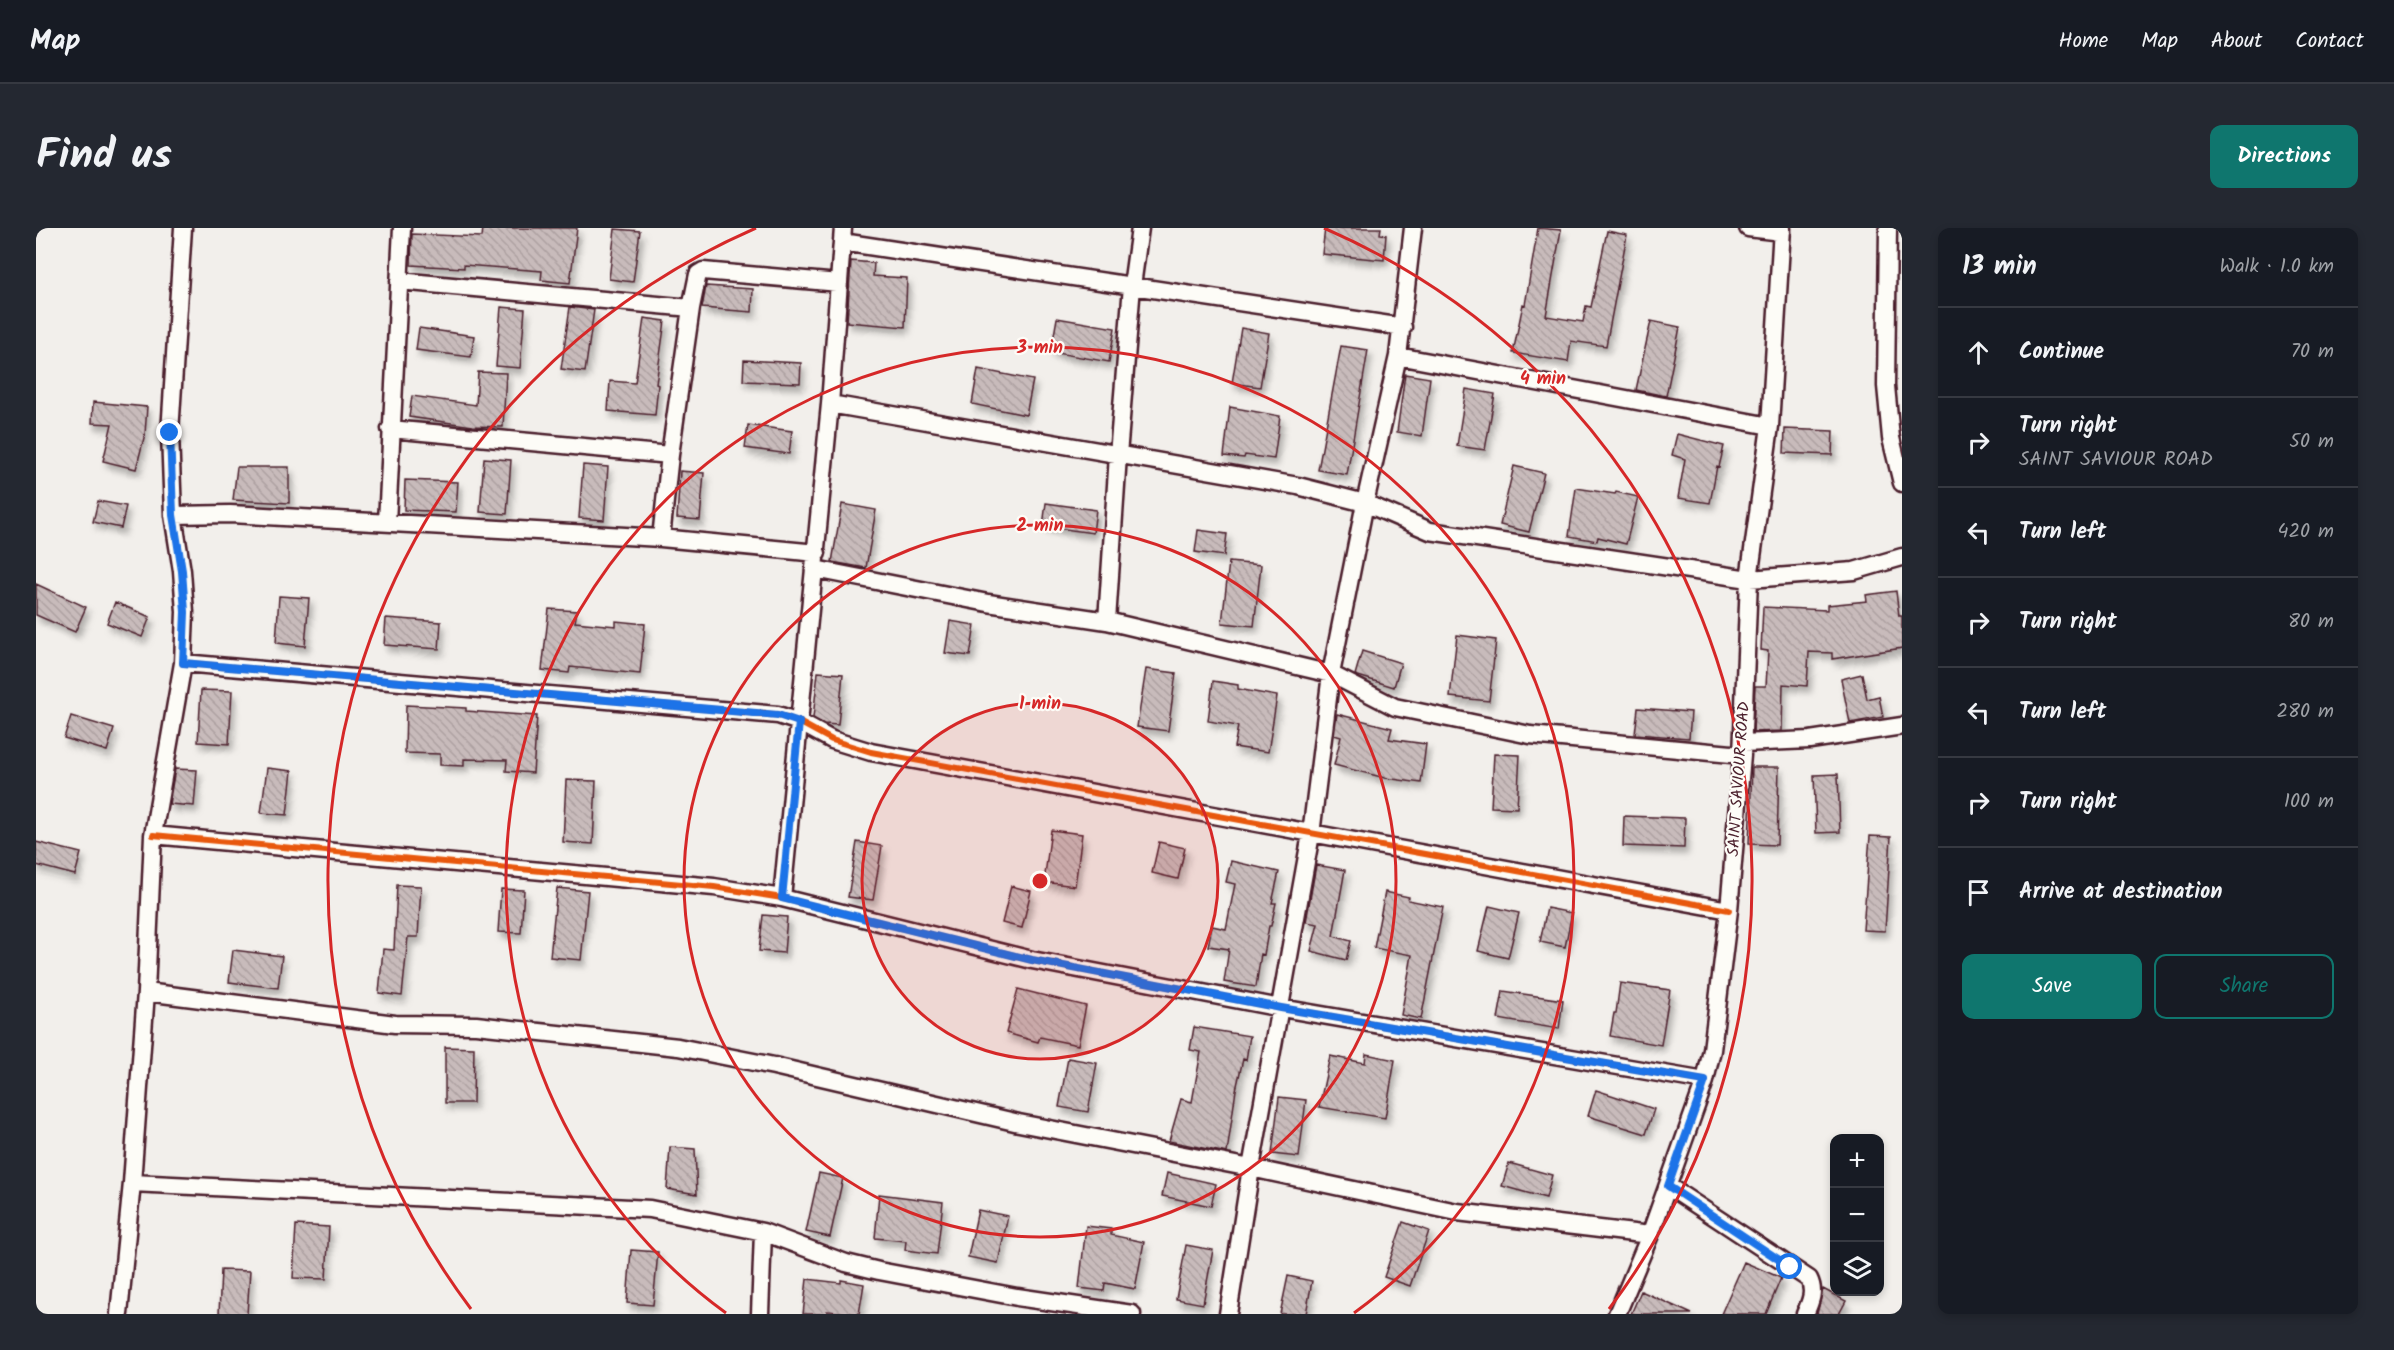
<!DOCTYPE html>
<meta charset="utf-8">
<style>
body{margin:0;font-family:Kalam,sans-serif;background:#242831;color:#f1f3f6}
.controls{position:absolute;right:18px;bottom:18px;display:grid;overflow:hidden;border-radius:12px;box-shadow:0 3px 9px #0003}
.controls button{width:54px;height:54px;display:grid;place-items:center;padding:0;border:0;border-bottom:2px solid #363941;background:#171b24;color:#f1f3f6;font:30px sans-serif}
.stop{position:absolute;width:18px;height:18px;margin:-14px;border:4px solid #1a73e8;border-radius:50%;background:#fff}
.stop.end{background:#1a73e8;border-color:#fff;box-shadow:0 2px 6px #0008}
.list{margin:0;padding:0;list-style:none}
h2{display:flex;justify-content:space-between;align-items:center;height:78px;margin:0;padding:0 24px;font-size:26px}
h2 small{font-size:20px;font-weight:400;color:#9ea1a6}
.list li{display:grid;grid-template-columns:39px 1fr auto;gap:18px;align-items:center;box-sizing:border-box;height:90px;padding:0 24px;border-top:2px solid #363941}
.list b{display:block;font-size:22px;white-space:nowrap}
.list p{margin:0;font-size:20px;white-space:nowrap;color:#9ea1a6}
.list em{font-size:20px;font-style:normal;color:#9ea1a6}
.actions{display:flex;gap:12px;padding:18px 24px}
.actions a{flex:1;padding:14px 0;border:2px solid #0f766e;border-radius:12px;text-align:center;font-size:21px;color:#0f766e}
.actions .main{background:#0f766e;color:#fff}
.icon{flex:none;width:33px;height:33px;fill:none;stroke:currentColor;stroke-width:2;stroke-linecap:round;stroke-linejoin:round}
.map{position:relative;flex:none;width:1866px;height:1086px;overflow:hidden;border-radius:12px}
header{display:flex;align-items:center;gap:36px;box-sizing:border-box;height:84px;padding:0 30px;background:#171b24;border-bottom:2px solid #363941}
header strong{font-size:28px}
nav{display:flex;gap:33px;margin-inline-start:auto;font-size:21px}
.intro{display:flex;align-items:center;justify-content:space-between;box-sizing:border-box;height:144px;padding:0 36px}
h1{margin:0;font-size:42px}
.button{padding:15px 27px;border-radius:12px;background:#0f766e;color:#fff;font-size:21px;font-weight:700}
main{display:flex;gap:36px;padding:0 36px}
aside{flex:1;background:#171b24;border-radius:12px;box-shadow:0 3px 9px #0003}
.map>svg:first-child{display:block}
</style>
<header>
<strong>Map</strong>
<nav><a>Home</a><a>Map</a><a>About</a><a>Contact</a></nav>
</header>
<div class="intro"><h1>Find us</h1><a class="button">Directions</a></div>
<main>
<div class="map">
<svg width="1866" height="1086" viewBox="0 0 1866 1086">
<defs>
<pattern id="building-back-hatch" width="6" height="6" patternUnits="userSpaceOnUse" patternTransform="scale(1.5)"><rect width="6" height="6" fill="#c8bbbb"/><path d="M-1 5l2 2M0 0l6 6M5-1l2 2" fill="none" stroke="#ada0a1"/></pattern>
<filter id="shadow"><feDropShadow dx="3.5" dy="6" stdDeviation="3" flood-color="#0004"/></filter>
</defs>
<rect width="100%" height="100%" fill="#f2efeb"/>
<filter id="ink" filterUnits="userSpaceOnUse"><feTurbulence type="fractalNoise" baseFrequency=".0167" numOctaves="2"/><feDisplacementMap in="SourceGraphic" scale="12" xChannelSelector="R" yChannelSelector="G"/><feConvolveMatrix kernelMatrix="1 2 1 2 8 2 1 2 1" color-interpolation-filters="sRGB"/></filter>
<g filter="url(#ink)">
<path fill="url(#building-back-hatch)" stroke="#4a1f2b" stroke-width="1.5" filter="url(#shadow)" d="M447 0H541L534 55 505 52 506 43 428 37V40L375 37 376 6 446 9Z
M1289 0H1345L1344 6 1350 7 1348 32 1286 26Z
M1502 0 1525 2 1510 88 1547 94 1550 78 1555 79 1571 3 1591 7 1570 118 1535 113 1532 134 1477 125 1487 76 1489 77Z
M579 1 604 3 597 54 573 51Z
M815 33 838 35 837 48 871 50 869 99 811 94Z
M670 58 717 61 716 84 666 80Z
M465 79 489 81 484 140 460 138Z
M534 79 558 82 549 144 525 141Z
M608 90 629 93 620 156 622 157 619 187 572 183 574 153 599 155Z
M1021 90 1079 100 1073 134 1015 124Z
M1615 93 1644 99 1630 168 1600 162Z
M383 100 438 108 435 129 380 122Z
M1205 100 1233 105 1224 159 1196 155Z
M1305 118 1332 122 1311 247 1282 242Z
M708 132 765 135 764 155 707 153Z
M942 141 997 152 990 187 936 176Z
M442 144 470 145 467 199 437 198 373 189 376 168 440 177Z
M1369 146 1394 150 1386 208 1361 204Z
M1430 161 1459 166 1449 222 1421 218Z
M57 174 111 179 109 206 100 241 67 233 76 196 56 195Z
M1194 179 1244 188 1238 231 1209 227 1208 230 1188 228Z
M712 197 756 203 753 226 709 220Z
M1749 201 1797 203 1796 227 1748 225Z
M1641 206 1688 218 1683 239 1681 238 1674 275 1642 270 1649 231 1636 227Z
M448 230 475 232 471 286 444 284Z
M547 237 572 239 568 292 543 290Z
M1478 238 1508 245 1493 304 1464 297Z
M201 239H253V275L197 272Z
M644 243 668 245 664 292 641 290Z
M369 252 422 254 420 284 368 282Z
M1540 260 1579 266 1580 264 1602 269 1590 316 1562 309 1561 313 1533 308Z
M62 273 90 278 85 300 57 294Z
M1010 275 1060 282 1057 305 1007 298Z
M806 276 840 282 830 340 796 334Z
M1162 302 1191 306 1188 328 1159 324Z
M1193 334 1225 337 1218 398 1186 395Z
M0 356 50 379 39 404 0 387Z
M1860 363 1863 388H1866V420L1796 431V425L1773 424 1771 458 1747 456 1746 503 1717 504 1719 458H1730L1732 423 1725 422 1727 379 1791 382V377L1831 373 1830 367Z
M243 368 273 370 269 418 240 415Z
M79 374 114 389 106 409 71 395Z
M513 381 541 383 539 394 580 398V393L609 396 604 446 534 439 533 445 506 442Z
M350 390 405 394 403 421 348 417Z
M914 393 939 397 934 428 909 425Z
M1421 407 1460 412 1453 473 1414 469Z
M1326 423 1365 435 1358 459 1319 447Z
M1110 441 1140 445 1132 503 1101 499Z
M782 444 807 446 802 497 788 496 777 490Z
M1826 446 1831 471 1843 468 1847 489 1814 495 1805 451Z
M1177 453 1202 457V461L1241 468 1232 524 1198 519 1202 498 1172 493Z
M165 462 196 463 193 516 162 514Z
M370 477 430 480V483L501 488 497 545 470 543 471 532 428 531V538L404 537V526L369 525Z
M1602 480 1655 484 1653 510 1599 506Z
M1301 486 1356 500 1353 511 1390 516 1385 555 1349 550 1298 537 1305 509 1298 507Z
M35 488 78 501 71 523 28 510Z
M1458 526 1484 527 1481 580 1455 579Z
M1716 539H1743L1741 617 1713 616Z
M231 540 256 543 251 587 225 585Z
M139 541 161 542 158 578 133 576Z
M1802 546 1804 604 1780 605 1778 547Z
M530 552 560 553 557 616 527 614Z
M1588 588 1649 590 1648 620 1587 618Z
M1015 602 1046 606 1039 658 1008 654Z
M1834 608 1855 609 1849 703 1827 702Z
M0 614 45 625 39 647 0 637Z
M821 614 846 618 837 672 812 669Z
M1123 614 1149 620 1142 651 1116 645Z
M1195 633 1243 644 1236 675H1240L1235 698H1233L1228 727 1225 726 1220 759 1188 754 1193 721 1172 718 1176 698 1190 701 1199 656 1190 654Z
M1280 637 1309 642 1297 708 1315 713 1310 732 1275 723 1282 696 1270 694Z
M361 657 385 658 382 709H372L366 768 343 765 347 721 358 722Z
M975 658 995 663 986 700 966 695Z
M521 660 552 663 545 732 514 729Z
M465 661 488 662 485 705 462 704Z
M1349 664 1373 669 1372 672 1407 679 1385 791 1365 787 1376 727 1338 720Z
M1453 678 1483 685 1472 730 1442 723Z
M1511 680 1536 685 1529 719 1504 714Z
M727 687 751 689 748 725 723 723Z
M197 722 246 728 242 760 193 754Z
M1584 755 1634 762 1625 817 1574 808 1578 785H1580Z
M982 761 1050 778 1042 817 1004 809 1002 814 970 805Z
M1467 763 1527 772 1523 801 1462 791Z
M1158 799 1214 808 1210 832 1207 831 1200 862 1191 925 1133 913 1145 871 1156 874 1165 824 1154 822Z
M409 819 438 820 437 875H409Z
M1330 826 1359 832 1349 890 1283 879 1294 828 1329 835Z
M1032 830 1061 835 1052 884 1023 879Z
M1560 862 1618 881 1610 906 1552 888Z
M1243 869 1270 872 1263 929 1236 926Z
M634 919 659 921 661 966 631 961Z
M1473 935 1516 947 1510 970 1466 958Z
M783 945 807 950 794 1009 770 1004Z
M1131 945 1180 956 1175 978 1126 968Z
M843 966 907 974 901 1026 869 1022 870 1013 839 1010Z
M942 982 972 988 962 1035 932 1029Z
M1367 994 1393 1003 1374 1058 1348 1049Z
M260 997 293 999 290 1051 257 1050Z
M1050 998 1075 1001V1007L1108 1014 1099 1061 1069 1055 1068 1063 1043 1060Z
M1150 1017 1177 1022 1167 1076 1140 1071Z
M595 1022 622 1024 617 1077 591 1075Z
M1708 1034 1745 1050 1730 1086H1685Z
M185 1042 214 1043 211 1086H183Z
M1252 1048 1276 1053 1270 1086H1244Z
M771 1051 805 1055V1052L828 1056 823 1086 791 1083 790 1086H767Z
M1787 1061 1810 1073 1803 1086H1781Z
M1605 1063 1656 1086H1595Z"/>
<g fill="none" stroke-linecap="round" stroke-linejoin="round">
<g stroke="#4a1f2b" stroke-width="21">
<path id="minor" d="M1712 0 1746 4
M1852 0 1850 158 1855 210 1866 255
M806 14 1367 99
M363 53 655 80
M1362 128 1734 198
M794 176 1262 258 1329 275 1394 303 1713 351 1818 343 1866 329
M354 201 634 227
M137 287 194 286 625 310 781 325
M351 294 366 0
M625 310 634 227 655 80 662 46 667 43 803 55
M779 341 952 375 1071 393 1295 446 1359 479 1494 507 1706 527
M1071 393 1082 227 1096 58 1104 0
M147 435 742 487 763 494 796 512 835 524 1693 682
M1707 515 1774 512 1866 498
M117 607 678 659 746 670 996 732 1245 780 1669 853
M746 670 794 176 807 0
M110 764 359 796 440 797 642 819 738 838 983 895 1215 940 1421 984 1614 1007
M96 955 614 981 727 1004 810 1035 843 1043 981 1069 1096 1086
M1632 958 1773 1051C1779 1063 1775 1073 1769 1086
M83 1086 96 955 110 764 117 607 147 435 149 384 146 343 137 287 134 205 147 0
M724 1086 727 1004
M1192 1086 1215 940 1275 606 1295 446 1329 275 1362 128 1377 0
M1581 1086 1614 1007 1669 853 1676 822 1693 682 1706 527 1713 351 1734 198 1746 0"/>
</g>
<use href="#minor" stroke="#fdfcf7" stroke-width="16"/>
<g stroke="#fdfcf7" stroke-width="10">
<path id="cycleway" d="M147 435 742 487 763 494 796 512 835 524 1693 682
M117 607 678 659 746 670 996 732 1245 780 1669 853"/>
</g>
<use href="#cycleway" stroke="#e8590c" stroke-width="6"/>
</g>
</g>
<g fill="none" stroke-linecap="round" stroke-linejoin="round" filter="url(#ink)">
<path stroke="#1a73e8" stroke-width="8" d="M134 205 137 287 146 343 149 384 147 435 742 487 763 494 746 670 996 732 1245 780 1669 853 1632 958 1754 1039"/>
</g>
<circle cx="1004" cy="653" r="178" fill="#d62828" fill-opacity=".12"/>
<g fill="none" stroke="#d62828" stroke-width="3">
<circle cx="1004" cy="653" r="178"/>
<circle cx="1004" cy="653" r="356"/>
<path d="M690 1085A534 534 0 1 1 1318 1085"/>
<path d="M435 1081A712 712 0 0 1 720 0M1288 0A712 712 0 0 1 1573 1081"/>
</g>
<g text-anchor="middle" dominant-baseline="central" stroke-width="4.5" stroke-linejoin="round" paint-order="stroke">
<g font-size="16" fill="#4a1f2b" stroke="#fdfcf7">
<text transform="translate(1703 551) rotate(-86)">SAINT SAVIOUR ROAD</text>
</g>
</g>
<circle cx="1004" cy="653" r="9" fill="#d62828" stroke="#fdfcf7" stroke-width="3"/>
<g font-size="18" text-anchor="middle" font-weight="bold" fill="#d62828" stroke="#fdfcf7" stroke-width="4.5" stroke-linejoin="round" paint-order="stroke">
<text x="1004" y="125">3 min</text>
<text x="1507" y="156">4 min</text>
<text x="1004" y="303">2 min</text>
<text x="1004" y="481">1 min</text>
</g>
</svg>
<div class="controls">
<button>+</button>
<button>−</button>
<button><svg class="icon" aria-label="layers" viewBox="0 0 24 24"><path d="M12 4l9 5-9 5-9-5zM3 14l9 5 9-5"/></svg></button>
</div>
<div class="stop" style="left:1754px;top:1039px"></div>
<div class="stop end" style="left:134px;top:205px"></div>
</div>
<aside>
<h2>13 min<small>Walk · 1.0 km</small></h2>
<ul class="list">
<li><svg class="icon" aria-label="ahead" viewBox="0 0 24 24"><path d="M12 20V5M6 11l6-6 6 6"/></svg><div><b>Continue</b></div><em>70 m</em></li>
<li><svg class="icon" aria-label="right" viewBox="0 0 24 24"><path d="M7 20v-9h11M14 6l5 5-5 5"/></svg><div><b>Turn right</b><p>SAINT SAVIOUR ROAD</p></div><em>50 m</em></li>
<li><svg class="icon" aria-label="left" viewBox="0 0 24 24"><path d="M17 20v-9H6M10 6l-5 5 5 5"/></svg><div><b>Turn left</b></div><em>420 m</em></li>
<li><svg class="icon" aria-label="right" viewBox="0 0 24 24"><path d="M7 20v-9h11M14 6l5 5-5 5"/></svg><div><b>Turn right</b></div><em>80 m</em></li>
<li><svg class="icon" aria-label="left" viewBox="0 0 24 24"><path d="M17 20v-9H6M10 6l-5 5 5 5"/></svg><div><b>Turn left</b></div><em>280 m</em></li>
<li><svg class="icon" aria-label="right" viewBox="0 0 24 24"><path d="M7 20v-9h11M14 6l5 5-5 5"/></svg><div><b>Turn right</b></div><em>100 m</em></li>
<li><svg class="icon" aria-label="arrive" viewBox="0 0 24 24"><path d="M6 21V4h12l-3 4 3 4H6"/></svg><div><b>Arrive at destination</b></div></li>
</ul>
<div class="actions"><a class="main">Save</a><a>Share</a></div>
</aside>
</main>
